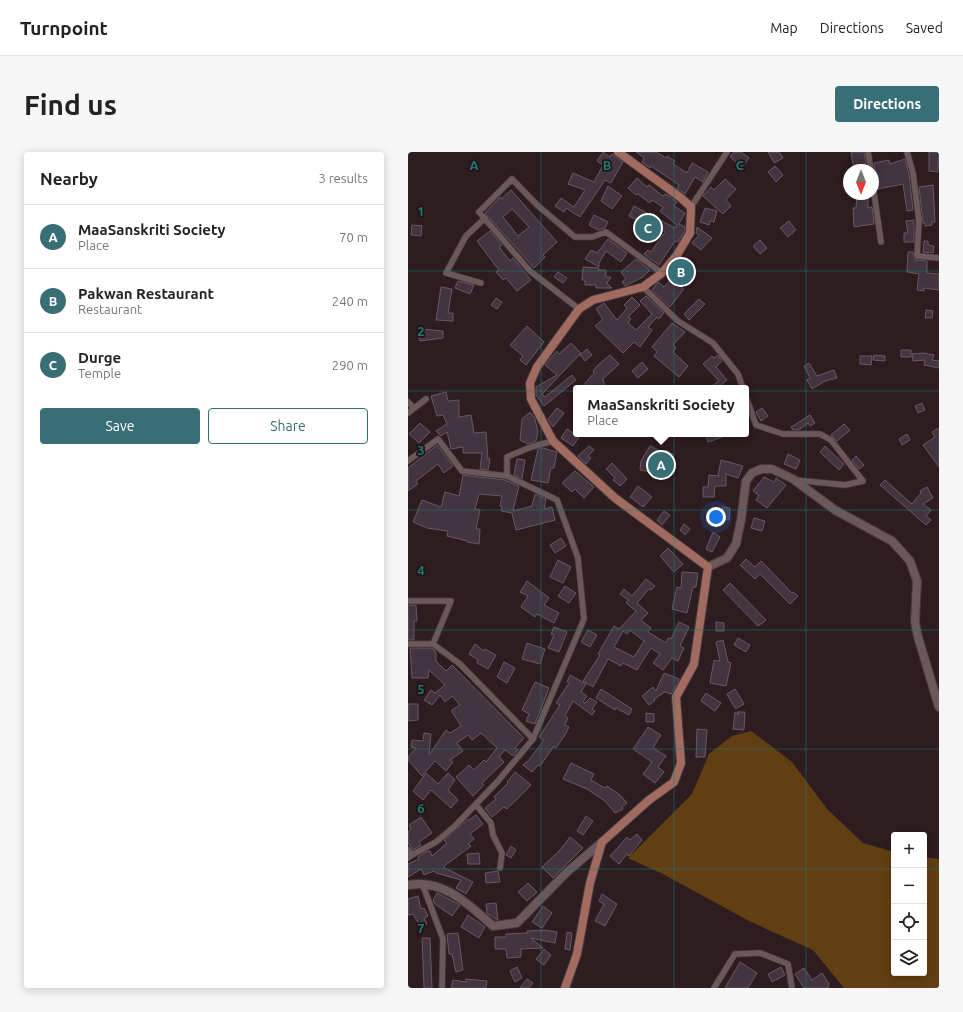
<!DOCTYPE html>
<meta charset="utf-8">
<style>
body{margin:0;font-family:Ubuntu,sans-serif;background:#f6f6f6;color:#222}
.controls{position:absolute;right:12px;bottom:12px;display:grid;overflow:hidden;border-radius:4px;box-shadow:0 2px 10px #0003}
.controls button{width:36px;height:36px;display:grid;place-items:center;padding:0;border:0;border-bottom:1px solid #e0e0e0;background:#fff;color:#222;font:20px sans-serif}
.compass{position:absolute;left:435px;top:12px;width:36px;height:36px;border-radius:50%;background:#fff;box-shadow:0 2px 10px #0003;rotate:180deg}
.you{position:absolute;left:308px;top:365px;width:14px;height:14px;margin:-10px;border:3px solid #fff;border-radius:50%;background:#1a73e8;box-shadow:0 0 0 6px #1a73e833}
.badge{display:grid;place-items:center;width:26px;height:26px;border-radius:50%;background:#386e75;color:#fff;font-size:13px;font-weight:700}
.pin{position:absolute;translate:-50% -50%;border:2px solid #fff;box-shadow:0 1px 4px #0006}
.popup{position:absolute;left:165px;top:233px;width:176px;height:52px;box-sizing:border-box;display:grid;place-content:center;border-radius:4px;background:#fff;filter:drop-shadow(0 1px 3px #0005);font-size:13px;white-space:nowrap;color:#767676}
.popup b{font-size:15px;color:#222}
.popup::after{content:'';position:absolute;left:50%;top:100%;margin-left:-8px;border:8px solid transparent;border-top-color:#fff}
.list{margin:0;padding:0;list-style:none}
h2{display:flex;justify-content:space-between;align-items:center;height:52px;margin:0;padding:0 16px;font-size:17px}
h2 small{font-size:13px;font-weight:400;color:#767676}
.list li{display:grid;grid-template-columns:26px 1fr auto;gap:12px;align-items:center;box-sizing:border-box;height:64px;padding:0 16px;border-top:1px solid #e0e0e0}
.list b{display:block;font-size:15px;white-space:nowrap}
.list p{margin:0;font-size:13px;white-space:nowrap;color:#767676}
.list em{font-size:13px;font-style:normal;color:#767676}
.actions{display:flex;gap:8px;padding:12px 16px}
.actions a{flex:1;padding:9px 0;border:1px solid #386e75;border-radius:4px;text-align:center;font-size:14px;color:#386e75}
.actions .main{background:#386e75;color:#fff}
.icon{flex:none;width:22px;height:22px;fill:none;stroke:currentColor;stroke-width:2;stroke-linecap:round;stroke-linejoin:round}
.map{position:relative;flex:none;width:531px;height:836px;overflow:hidden;border-radius:4px}
header{display:flex;align-items:center;gap:24px;box-sizing:border-box;height:56px;padding:0 20px;background:#fff;border-bottom:1px solid #e0e0e0}
header strong{font-size:19px}
nav{display:flex;gap:22px;margin-inline-start:auto;font-size:14px}
.intro{display:flex;align-items:center;justify-content:space-between;box-sizing:border-box;height:96px;padding:0 24px}
h1{margin:0;font-size:28px}
.button{padding:10px 18px;border-radius:4px;background:#386e75;color:#fff;font-size:14px;font-weight:700}
main{display:flex;gap:24px;padding:0 24px}
aside{flex:1;background:#fff;border-radius:4px;box-shadow:0 2px 10px #0003}
.map>svg:first-child{display:block}
</style>
<header>
<strong>Turnpoint</strong>
<nav><a>Map</a><a>Directions</a><a>Saved</a></nav>
</header>
<div class="intro"><h1>Find us</h1><a class="button">Directions</a></div>
<main>
<aside>
<h2>Nearby<small>3 results</small></h2>
<ul class="list">
<li><span class="badge">A</span><div><b>MaaSanskriti Society</b><p>Place</p></div><em>70 m</em></li>
<li><span class="badge">B</span><div><b>Pakwan Restaurant</b><p>Restaurant</p></div><em>240 m</em></li>
<li><span class="badge">C</span><div><b>Durge</b><p>Temple</p></div><em>290 m</em></li>
</ul>
<div class="actions"><a class="main">Save</a><a>Share</a></div>
</aside>
<div class="map">
<svg width="531" height="836" viewBox="0 0 531 836">
<rect width="100%" height="100%" fill="#2d1c20"/>
<path fill="#623f13" d="M343 579 384 610 419 657 455 691 486 700V821H516V705L531 707V836H436L405 798 341 769 255 722 220 706 284 642 301 602 324 584Z"/>
<path fill="#433540" stroke="#685865" fill-rule="evenodd" d="M195 0 202 5 204 2 215 10 203 31 197 28 172 65 158 56 156 60 147 54 153 46 166 55 177 38 160 32 165 21 186 30 195 13 189 9Z
M228 0H248L258 6 259 4 267 9 265 12 279 21 284 11 300 20 295 30 287 25 277 42 269 36 271 33 243 14 242 16 234 10 236 6Z
M326 0H333L341 6 334 15 322 5Z
M360 0H371L375 6 366 11Z
M443 0H456L459 18H446Z
M521 0H531L530 20 521 19Z
M497 7 501 22 505 58 499 59 495 32 470 37 466 21 467 18 466 11 481 8 482 12Z
M367 14 375 23 368 30 360 20Z
M229 26 239 35 241 33 255 44 257 42 263 45 269 50 266 54 277 61 271 72 277 75V79L270 90 267 89 251 113 236 102 240 98 243 100 257 80 242 67 238 73 221 64 226 54 267 76 269 73 252 59 255 55 244 48 242 51 230 42 228 43 220 36Z
M317 27 328 37 318 48 323 54 315 62 295 44 303 35 306 38Z
M525 33 527 70H524V73L517 74V71H515L511 35Z
M200 34 214 44 204 57 193 49Z
M103 38 149 90 135 103 137 105 126 116 77 61 92 45 93 47ZM104 57 121 75 110 84 95 65Z
M449 42H457V44H460V56L464 55 466 72 446 75 445 56H448Z
M297 56 309 59 306 70 302 69 301 73 292 70Z
M186 63 200 70 197 76 190 78 181 73Z
M506 68V90H496V81H500L498 69Z
M381 69 388 78 380 85 372 76Z
M4 73 14 74 13 84 3 83Z
M289 75 304 86 293 98 284 91 291 83 288 81Z
M82 79 94 93 91 95 102 109 105 106 123 128 109 139 98 126 95 128 88 120 91 118 69 89Z
M200 87 219 101 213 110 198 99 191 111V115L177 107 183 98 189 101Z
M352 88 359 96 352 102 345 94Z
M516 89H520V93L526 94 525 101 515 100Z
M500 100H505L507 108 519 109V121L531 122V138L516 136V139L509 138 511 122 499 120Z
M228 107 242 118 235 125 217 134 214 130 218 127 213 120Z
M175 115 191 116 190 118H198V125H203L199 131 204 136H188V133H177V128H174Z
M150 120 159 126 155 131 146 125Z
M263 127 276 137 262 155 244 138 250 130 256 135Z
M50 129 66 133 62 142 47 136Z
M33 135 44 137 40 161H45V169L28 168Z
M238 144 256 161 251 167 249 165 240 175 244 178 232 195 226 190 215 201 187 174 195 167 188 157 196 151 209 168 219 156 216 153 224 145 232 153 220 165 223 167 220 171 228 178 244 162 232 149Z
M88 146 94 150 89 157 83 153Z
M291 147 297 152 281 168 276 162Z
M518 158 525 159 524 166H517Z
M264 171 277 180 265 193 268 196 265 200 280 214 271 225 246 204 249 200 244 195Z
M119 174 136 190 118 213 112 208 115 204 102 193Z
M13 177 35 179V186L12 189V186H10Z
M163 191 173 201 134 242 137 245 164 223 168 228 136 254 128 243V235L149 223 137 213 149 199 151 202Z
M179 197 184 203 177 209 172 203Z
M493 198H503V205H493Z
M516 201 526 203 524 208 531 209V216L516 213 517 208 505 209 504 202Z
M202 203 211 212 195 227 197 236H173L186 221 185 219 189 214Z
M310 203 314 209 308 215 319 228 310 236H301L311 229 295 212 304 204 306 206Z
M466 203 477 204V209L465 208Z
M452 204H464L463 213 452 212Z
M234 210 240 217 230 226 224 219Z
M401 211 409 224 426 218 429 226 417 229 404 237 399 228 402 226 396 214Z
M38 240 40 249 51 248V265L63 263 66 281 78 280 80 307H82L80 318 72 317 74 301H55V295L43 297 39 280 33 284 28 279 39 272 35 263 29 264 23 244Z
M514 251 517 258 510 261 507 254Z
M149 256 156 261 145 275 140 267Z
M354 256 360 264 353 269 348 260Z
M121 261H123L127 267 130 280 128 289 120 292 112 288 114 267Z
M402 263 407 271 402 274 400 271 391 278H385L383 275Z
M12 271 22 280 11 291 1 282Z
M436 272 442 278 429 289 423 283Z
M531 276V315L515 293 527 285 524 280Z
M159 277 171 285 165 294 153 286Z
M303 282H320V283L300 290 298 284Z
M499 282 502 288 494 293 491 287Z
M29 293 45 314 36 321 30 312 8 329 10 332 0 339V316Z
M181 294 186 298 180 304 183 306 178 312 170 304Z
M242 294 256 301 258 298 266 303 255 320 244 314 242 320 232 318 233 309Z
M417 294 436 312 431 318 412 300Z
M135 296 149 300 146 316H143L140 331 123 328 130 297Z
M380 302 392 308 388 317 376 312Z
M448 304 456 313 451 317 444 308Z
M109 307 117 308 114 327 106 323Z
M313 308 335 314 330 326 318 322V334H307L306 345H295V335H300L301 323 310 324Z
M204 311 219 327 212 334 205 328 207 326 198 317Z
M167 319 186 335 176 346 167 337 164 340 154 331Z
M55 323 97 328 111 334 105 359 124 354 127 342 138 347 136 357 144 355 147 368 108 378 104 361 93 359 94 354H92L94 344 71 342 67 357 72 358 68 377H72L71 392 59 390V389L39 384 40 379 19 376 5 370 14 348 33 355 37 340 51 344Z
M356 325 366 330 368 326 378 333 359 356 348 348 351 343 345 339Z
M477 328 504 352 513 341 512 339 519 335 525 346 515 352 523 358 518 364 523 368 518 373 472 333Z
M230 334 244 345 235 355 222 345Z
M314 355 322 356 321 368 314 367Z
M256 359 262 363 254 373 249 368Z
M346 366 357 369 354 379 343 376Z
M276 372 282 377 277 383 272 378Z
M305 380 312 385 304 400 298 397Z
M153 386 158 394 147 401 142 393Z
M260 396 275 412 266 420 252 404Z
M338 407 347 415 353 409 384 441 385 440 390 444 382 452 352 422 347 427 332 413Z
M150 408 163 415 155 431 142 425Z
M274 420 290 421 288 435H285L279 461 264 457 269 435 273 436Z
M238 427 247 434 243 438 241 437 229 451 240 461 233 468 243 476 240 480 258 491 260 486 263 487 271 470 281 475 272 494 276 496 270 509 264 506 255 518 245 511 252 502 243 496 229 518 215 511 213 514 200 507 185 535 175 529 192 503 190 502 206 474 211 477 228 459 218 451 220 448 212 442 216 437 224 444ZM222 478 236 489 226 505 206 495 215 479 219 482Z
M119 429 141 446 136 453 151 461 146 471 129 462 127 465 113 455 120 444 112 440Z
M322 431 358 468 350 474 315 438Z
M157 434 168 441 161 451 150 444Z
M0 453H8L9 469H6V488H0Z
M308 470 316 471V479H308Z
M146 475 159 480 151 500 140 496 146 483 143 482Z
M180 478 189 483 182 495 173 490Z
M330 486 342 493 338 500 326 493Z
M315 488 320 510 323 511 318 534 302 531 306 508 312 509 308 490Z
M119 491 137 497 132 512 114 507Z
M67 492 76 499 77 497 88 503 80 517 69 511 70 508 61 502Z
M2 496H24L28 500V509L38 519 44 513 116 586 107 596 110 598 105 604 97 598 91 605 96 610 74 631 76 633 65 644 48 625 61 613 66 618 76 608 78 610 89 596 73 581 64 588 60 583 49 591 55 599 42 608 45 610 38 619 27 609 14 624 0 608V605L8 596 3 595 4 588 15 589 16 581 23 582 21 603 38 578 42 581 53 574 44 560V558L52 553 44 544 37 550 32 543 24 553 16 548 23 538 27 541 37 533 21 518 20 526H4Z
M96 510 107 516 99 531 89 525Z
M256 521 271 527 270 531 263 542 257 540 246 547 247 548 241 553 234 544 245 535 248 539Z
M162 523 178 532 173 540 179 544 175 550 177 551 182 546 189 550 184 557 187 559 184 563 165 549 157 564 160 566 157 573 161 575 157 583 148 596 146 594 132 614 130 613 124 620 115 613 121 608 136 588 131 585 152 553 148 551 161 531 159 530Z
M127 530 141 536 127 572 118 569 121 562 114 558Z
M193 537 224 557 221 563 208 556 207 558 188 546Z
M327 537 336 552 329 556H327L319 542Z
M298 541 313 551 307 559 293 549Z
M0 552H10V568L0 569Z
M327 560 331 563 329 560H337L336 578 325 577Z
M238 561 246 562V570H238Z
M240 575 253 583 245 596 258 604 250 615 256 620 247 631 235 622 244 610 225 597Z
M289 577 299 578 297 605H288Z
M163 611 186 622 183 628 197 636 199 634 212 643 219 651 214 655 215 657 207 661 197 649 179 637 155 627Z
M107 620 123 633 99 657 96 655 84 665 77 656 88 647 86 645 100 631 99 630Z
M18 621 30 632 40 621 47 628 40 638 50 648 43 656 23 638 15 648 5 639Z
M68 663 75 672 62 682 66 687 60 692 63 694 35 715 65 730 58 742 48 736 53 728 28 721 26 719 16 723 13 717 0 725V712L11 707 10 705 18 700 22 699 24 704 39 691 36 688 60 667 61 668Z
M178 664 185 669 175 683 169 679Z
M13 665 24 681 11 690 13 693 5 698 0 691V680L3 677 1 673Z
M229 682 234 688 221 704 219 702 211 712 202 704 219 685 222 688Z
M162 685 175 696 145 726 134 715 152 698Z
M103 694 108 698 103 706 98 703Z
M71 701 72 712H60L59 702Z
M90 719 92 730 78 731 77 721Z
M120 731 129 740 119 749 110 740Z
M29 741 52 753 44 764 27 752 25 748Z
M194 742 209 752 197 774 187 769 196 752 191 749Z
M10 744 13 757 16 756 20 764 16 766 19 772 13 776 5 762 0 763V747Z
M88 751 90 768H89L79 761 78 752Z
M135 754 144 761 134 776 124 770Z
M60 763 77 775 71 786 53 775Z
M136 778 149 780 147 791 123 786 135 796 113 797V805L99 806 98 797H87V785H98V782L119 781V779Z
M159 780 164 781 162 798 157 797Z
M50 781 55 818 48 820 44 802H41L39 782Z
M14 786H22L24 836H16Z
M136 797 143 803 136 813 128 807Z
M332 810 349 821 340 836H317Z
M109 815 114 826 107 830 102 819Z
M373 815 377 823 364 830 360 822Z
M396 816 404 828 414 821 421 832 420 836H396L387 822Z
M58 827 79 829 78 836H43L45 828 58 830Z
M119 827 125 831 121 836H112Z"/>
<g fill="none" stroke-linecap="round" stroke-linejoin="round">
<g stroke="#46383b" stroke-width="7">
<path id="street" d="M460 0 463 18
M499 0 505 21 511 69 509 104 531 106
M465 34 473 90
M283 55 319 0
M73 131 38 121 58 84 77 66
M235 135 270 169 305 191 330 222 335 236
M171 157 122 119 71 60 104 27 129 53 167 85H184L198 80 254 121
M338 245 348 273 375 282H412L423 288 455 329 437 333 386 328
M0 250 6 256
M0 261 18 247
M0 309 30 287 54 319 99 324 149 348 170 406 176 467 125 587 90 629 47 674 28 690 4 703
M99 324V305L123 295 145 289
M0 449H43L25 492
M0 492H25L52 512 125 587
M68 653 83 671 85 683 94 701 92 716
M0 698 4 703 0 706
M14 731 35 787 34 836
M306 836 327 802 352 801 380 812 384 836"/>
</g>
<g stroke="#46383b" stroke-width="10">
<path id="secondary" d="M300 415 319 406 328 392 333 368 338 329 344 321 353 317H364L385 327 427 358 484 389 502 409 509 429 507 470 510 485 531 555
M0 733C36 727 60 752 85 774L109 771 159 720 194 690"/>
</g>
<g stroke="#46383b" stroke-width="10">
<path id="primary" d="M157 836 169 802 182 731 194 690 241 648 266 630 273 611 268 545 286 512 300 415 207 346 145 289 123 247 122 231 129 215 171 157 185 148 235 135 254 121 269 103 282 81 283 55 272 45 210 0"/>
</g>
<use href="#street" stroke="#6c575b" stroke-width="5.5"/>
<use href="#secondary" stroke="#6c575b" stroke-width="8"/>
<use href="#primary" stroke="#a26b5f" stroke-width="8"/>
</g>
<path fill="none" stroke="#1a7b73" stroke-width="1" stroke-opacity="0.55" d="M133 0V836M266 0V836M398 0V836M0 119H531M0 239H531M0 358H531M0 478H531M0 597H531M0 717H486M516 717H531"/>
<g font-size="13" text-anchor="middle" font-weight="bold" fill="#1a7b73" stroke="#231316" stroke-width="3.5" stroke-linejoin="round" paint-order="stroke">
<text x="66" y="18">A</text>
<text x="199" y="18">B</text>
<text x="332" y="18">C</text>
<text x="13" y="64">1</text>
<text x="13" y="184">2</text>
<text x="13" y="303">3</text>
<text x="13" y="423">4</text>
<text x="13" y="542">5</text>
<text x="13" y="661">6</text>
<text x="13" y="781">7</text>
</g>
</svg>
<div class="controls">
<button>+</button>
<button>−</button>
<button><svg class="icon" aria-label="locate" viewBox="0 0 24 24"><circle cx="12" cy="12" r="6"/><path d="M12 2v4M12 18v4M2 12h4M18 12h4"/></svg></button>
<button><svg class="icon" aria-label="layers" viewBox="0 0 24 24"><path d="M12 4l9 5-9 5-9-5zM3 14l9 5 9-5"/></svg></button>
</div>
<svg class="compass" viewBox="-18 -18 36 36"><path d="M0-13l5 13h-10z" fill="#e53935"/><path d="M0 13l5-13h-10z" fill="#767676"/></svg>
<div class="you"></div>
<div class="pin badge" style="left:253px;top:313px">A</div>
<div class="popup"><b>MaaSanskriti Society</b>Place</div>
<div class="pin badge" style="left:273px;top:120px">B</div>
<div class="pin badge" style="left:240px;top:76px">C</div>
</div>
</main>
